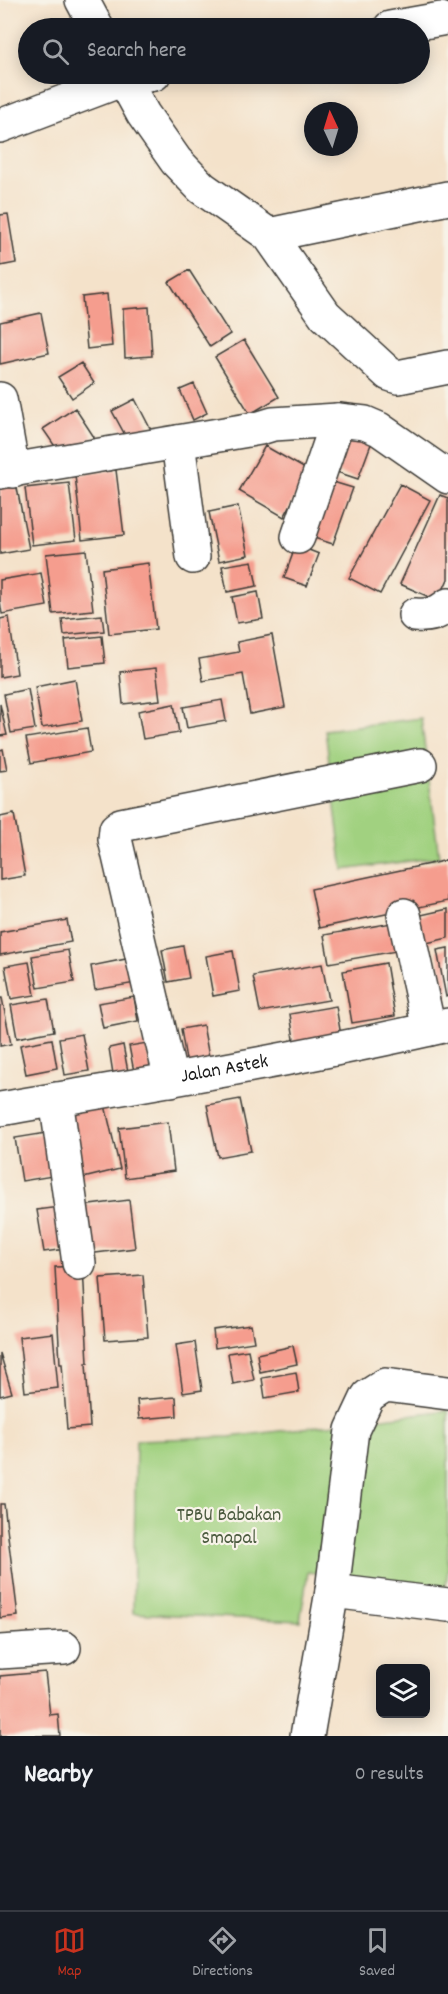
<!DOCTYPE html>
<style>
body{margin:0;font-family:Dekko,sans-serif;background:#20242c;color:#f1f3f6}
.controls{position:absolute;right:18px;bottom:18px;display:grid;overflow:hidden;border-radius:9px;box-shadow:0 3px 15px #0003}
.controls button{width:54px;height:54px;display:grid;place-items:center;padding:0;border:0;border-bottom:2px solid #363941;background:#171b24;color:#f1f3f6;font:30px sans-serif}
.compass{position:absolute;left:304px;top:102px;width:54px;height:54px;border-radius:50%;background:#171b24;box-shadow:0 3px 15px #0003;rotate:356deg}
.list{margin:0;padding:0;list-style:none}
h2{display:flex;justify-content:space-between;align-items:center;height:78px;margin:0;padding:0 24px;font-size:26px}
h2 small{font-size:20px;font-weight:400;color:#9ea1a6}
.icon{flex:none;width:33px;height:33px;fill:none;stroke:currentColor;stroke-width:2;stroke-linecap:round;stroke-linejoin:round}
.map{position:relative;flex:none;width:448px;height:1736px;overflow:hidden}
.search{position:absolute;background:#171b24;box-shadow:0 3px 15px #0003;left:18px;right:18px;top:18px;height:66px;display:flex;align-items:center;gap:15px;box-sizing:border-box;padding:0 21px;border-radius:33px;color:#9ea1a6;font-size:22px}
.sheet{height:174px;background:#171b24}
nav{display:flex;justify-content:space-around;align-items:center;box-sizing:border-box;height:84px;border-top:2px solid #363941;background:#171b24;font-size:16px;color:#9ea1a6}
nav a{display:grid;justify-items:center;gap:3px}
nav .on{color:#c8321e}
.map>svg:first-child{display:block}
</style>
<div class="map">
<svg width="448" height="1736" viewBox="0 0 448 1736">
<rect width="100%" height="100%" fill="#f7f3e8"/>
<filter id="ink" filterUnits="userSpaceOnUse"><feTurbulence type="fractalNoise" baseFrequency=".0167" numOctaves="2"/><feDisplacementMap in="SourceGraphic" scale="12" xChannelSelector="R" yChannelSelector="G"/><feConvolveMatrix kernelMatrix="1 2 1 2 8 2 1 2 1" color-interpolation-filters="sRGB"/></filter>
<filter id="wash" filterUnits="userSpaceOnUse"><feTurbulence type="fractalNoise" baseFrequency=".008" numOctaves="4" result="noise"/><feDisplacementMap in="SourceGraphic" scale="24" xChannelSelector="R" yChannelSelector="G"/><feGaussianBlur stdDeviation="1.35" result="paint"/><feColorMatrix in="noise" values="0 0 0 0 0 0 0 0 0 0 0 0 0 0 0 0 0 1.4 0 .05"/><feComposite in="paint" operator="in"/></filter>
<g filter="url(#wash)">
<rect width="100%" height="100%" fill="#f4e2ca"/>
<path fill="#a1d180" stroke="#5e764e" stroke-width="1.5" d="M421 718 439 857 343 870 325 730Z
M448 1410V1570L445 1590 308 1572 300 1621 133 1613 136 1440 230 1437Z"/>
<g id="blocks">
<path fill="#f59d8e" d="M8 214 16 263 0 266V215Z
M189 270 230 334 210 347 169 282Z
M107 294 112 346 87 349 82 297Z
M149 307 152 356 125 358 123 309Z
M41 313 49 353 0 364V322Z
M244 340 279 397 250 414 215 357Z
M81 363 94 383 72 398 58 377Z
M194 384 207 413 193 420 180 390Z
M135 399 152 432 130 444 112 411Z
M75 408 94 437 63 458 43 429Z
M353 428 374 436 358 479 337 472Z
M265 446 309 471 284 517 239 491Z
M116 470 124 535 82 540 75 475Z
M333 482 353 488 333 544 314 538Z
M16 483 29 549 0 554V486Z
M69 483 76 540 32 545 25 488Z
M400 484 430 500 380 594 349 578Z
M440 495 448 498V579L438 601 400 584Z
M238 506 248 555 219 561 209 512Z
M296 545 319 554 307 586 284 578Z
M86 550 93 610 53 614 46 554Z
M252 561 257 586 227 592 222 566Z
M148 563 156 629 109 634 102 569Z
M41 573 47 606 2 614 0 601V580Z
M258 592 263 619 237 623 232 597Z
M102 615 104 631 64 635 62 619Z
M9 617 17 674 0 677V619Z
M272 635 285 707 250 714 243 674 203 681 199 659 239 652 237 642Z
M102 636 105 663 68 667 65 640Z
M156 668 160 700 123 704 120 672Z
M75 679 82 721 42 728 35 687Z
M28 689 35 729 11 733 4 694Z
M222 700 226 721 187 728 183 707Z
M0 704 7 735 0 736Z
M174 704 179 733 143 739 138 711Z
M87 728 91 752 31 763 26 738Z
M3 749 7 770 0 771V750Z
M14 814 25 876 0 880V817Z
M448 860V901L319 928 311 889Z
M448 909V938L418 945 412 917Z
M67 920 71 942 0 955V932Z
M397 922 402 950 329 963 324 935Z
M183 946 189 978 168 982 162 950Z
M448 948V996L446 997 437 950Z
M68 950 74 982 38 988 32 956Z
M233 951 240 991 213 996 206 956Z
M131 958 136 983 95 990 91 966Z
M29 962 35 995 11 999 5 966Z
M386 963 395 1016 352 1023 343 971Z
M322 964 329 1000 260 1012 253 976Z
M134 997 138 1021 103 1028 98 1003Z
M0 998H2L11 1044 0 1046Z
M48 999 54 1031 17 1038 11 1005Z
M336 1006 341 1036 295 1045 290 1014Z
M203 1025 210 1062 187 1066 181 1029Z
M82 1034 89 1071 65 1075 59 1038Z
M52 1039 57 1068 26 1074 20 1045Z
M147 1043 152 1074 135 1077 129 1046Z
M123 1045 129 1077 114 1080 109 1048Z
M240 1099 251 1151 218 1157 207 1105Z
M105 1105 120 1169 79 1179 64 1114Z
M168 1122 174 1171 125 1178 119 1128Z
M46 1133 53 1176 22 1181 15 1138Z
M129 1200 135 1248 80 1255 74 1207Z
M67 1206 73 1248 44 1252 37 1210Z
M83 1266 88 1363H86L90 1427 67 1429 62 1364H60L55 1267Z
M143 1275 148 1337 105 1340 100 1278Z
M251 1325 254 1342 215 1348 213 1330Z
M53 1333 58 1388 25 1392 19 1337Z
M195 1342 202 1390 183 1393 176 1345Z
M293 1346 297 1364 260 1372 257 1354Z
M248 1350 254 1380 233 1384 228 1353Z
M0 1353 12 1393 0 1396Z
M296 1372 299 1392 265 1398 262 1378Z
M176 1397 177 1416 139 1419 137 1400Z
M0 1504H4L18 1616 0 1618Z
M45 1672 50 1715 58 1714 60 1736H0V1676Z"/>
</g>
</g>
<g filter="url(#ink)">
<use href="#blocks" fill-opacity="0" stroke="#3c3a36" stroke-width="1.5"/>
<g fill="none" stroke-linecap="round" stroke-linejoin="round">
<g stroke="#3c3a36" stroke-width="36">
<g id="minor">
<path d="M82 0 97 28"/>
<path d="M390 28 441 19"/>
<path d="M121 74 143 114 176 161 202 188 269 235 325 315 389 374 398 377 448 367"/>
<path d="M0 126 124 79 154 74"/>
<path d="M269 235 448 198"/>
<path d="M0 399 13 471"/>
<path d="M178 442 193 557"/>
<path d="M0 472 260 428 273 424 338 420 365 423 379 429 448 477"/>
<path d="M298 537 338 420"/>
<path d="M415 615C430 616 437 614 448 605"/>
<path d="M404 915 429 1029"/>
<path d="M171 1080 115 839 116 829 121 825 420 765"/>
<path d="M56 1099 79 1263"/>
<path id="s1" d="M0 1109C150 1083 300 1059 448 1025"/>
<path d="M332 1591 448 1605"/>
<path d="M0 1652 64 1648"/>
<path d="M307 1736 332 1591 352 1430 368 1396 385 1385 448 1393"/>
</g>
</g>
<use href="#minor" stroke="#fff" stroke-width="33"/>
</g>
</g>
<g text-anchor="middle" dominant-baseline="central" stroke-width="4.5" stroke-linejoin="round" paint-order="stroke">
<g font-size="20" fill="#1c1c1c" stroke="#f7f3e8">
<text stroke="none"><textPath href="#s1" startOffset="228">Jalan Astek</textPath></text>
</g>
<g font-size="20" fill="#4b5b3f" stroke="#f7f3e8">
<text x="229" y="1516">TPBU Babakan<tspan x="229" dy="23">Smapal</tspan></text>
</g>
</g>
</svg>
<div class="controls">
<button><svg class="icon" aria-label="layers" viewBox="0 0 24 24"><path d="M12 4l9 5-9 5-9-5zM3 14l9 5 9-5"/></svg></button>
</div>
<svg class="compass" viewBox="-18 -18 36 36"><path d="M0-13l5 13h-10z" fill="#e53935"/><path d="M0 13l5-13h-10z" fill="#9ea1a6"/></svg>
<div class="search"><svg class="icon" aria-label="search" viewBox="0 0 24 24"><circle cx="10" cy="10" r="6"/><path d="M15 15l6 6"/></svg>Search here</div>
</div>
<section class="sheet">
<h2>Nearby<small>0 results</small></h2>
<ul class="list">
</ul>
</section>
<nav>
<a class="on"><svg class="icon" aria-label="map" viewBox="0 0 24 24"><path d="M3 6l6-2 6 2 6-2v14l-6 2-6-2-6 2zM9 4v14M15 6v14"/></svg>Map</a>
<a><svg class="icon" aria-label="directions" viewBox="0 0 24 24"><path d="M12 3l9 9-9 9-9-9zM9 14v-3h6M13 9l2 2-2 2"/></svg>Directions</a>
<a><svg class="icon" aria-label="saved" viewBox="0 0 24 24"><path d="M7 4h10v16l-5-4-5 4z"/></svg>Saved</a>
</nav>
